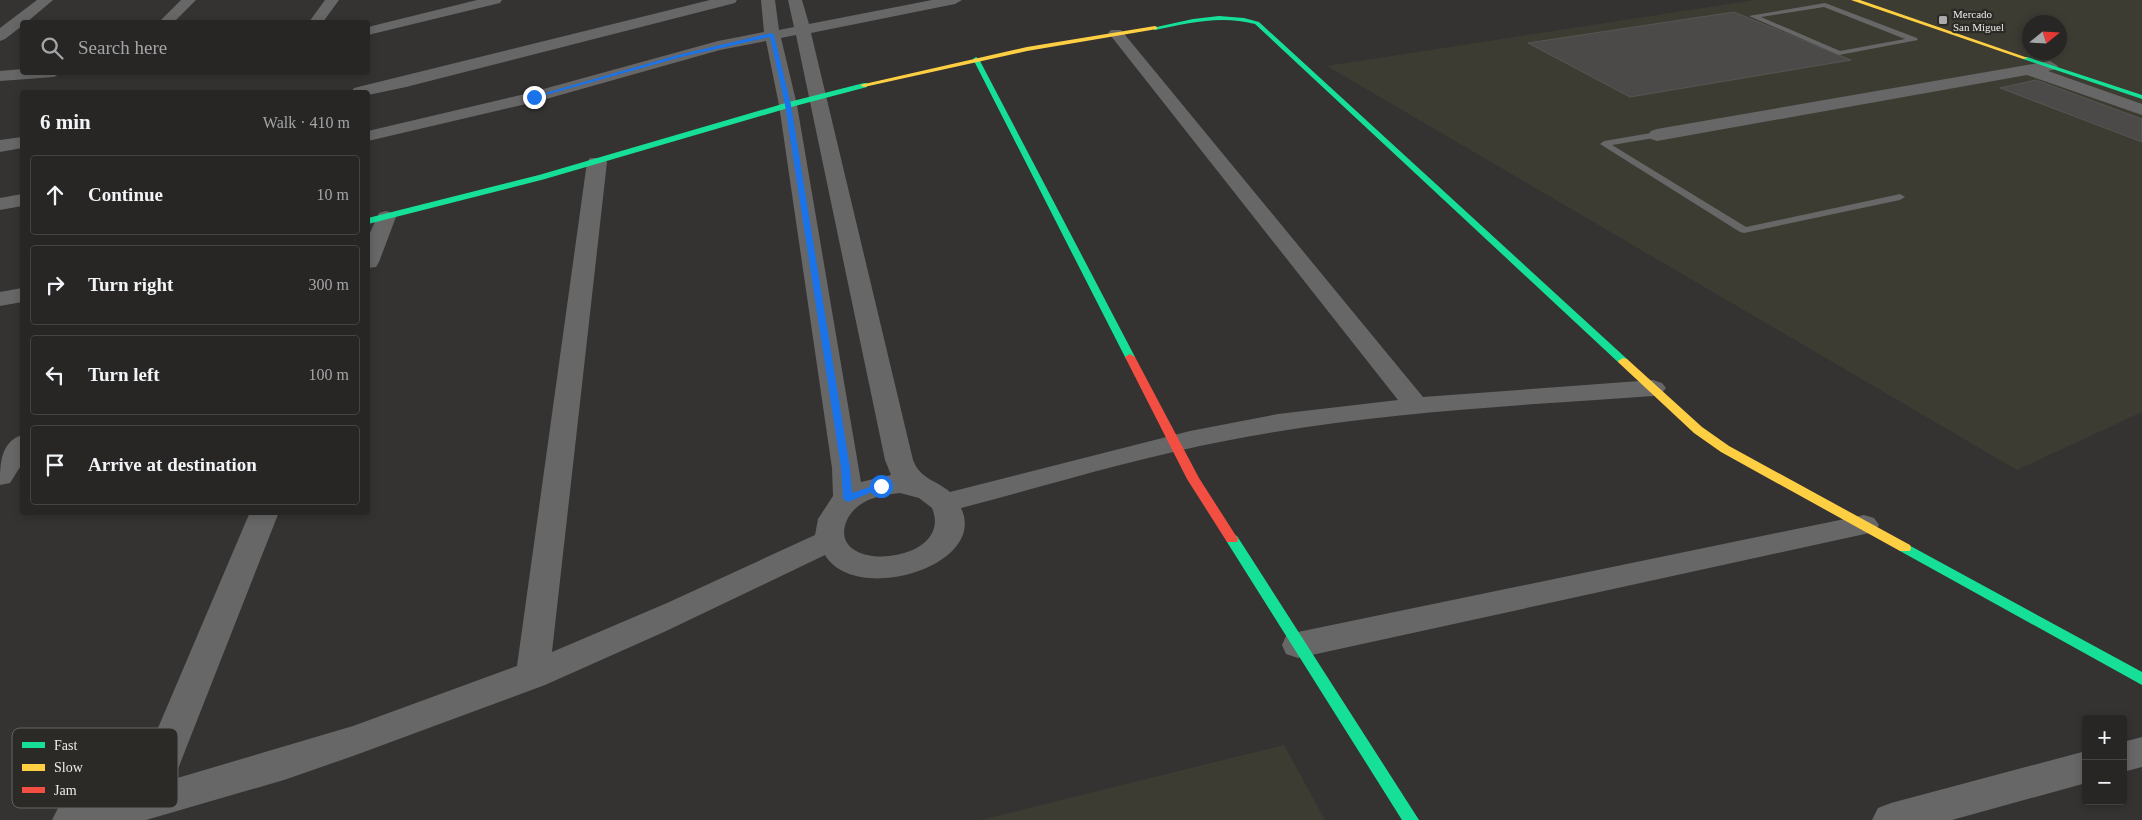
<!DOCTYPE html>
<meta charset="utf-8">
<style>
body{margin:0;font-family:Georgia,serif;background:#333232;color:#f1f3f6}
.controls{position:absolute;right:15px;bottom:15px;display:grid;overflow:hidden;border-radius:5px;box-shadow:0 2px 8px #0003}
.controls button{width:45px;height:45px;display:grid;place-items:center;padding:0;border:0;border-bottom:1px solid #434342;background:#272625;color:#f1f3f6;font:25px sans-serif}
.compass{position:absolute;left:2022px;top:15px;width:45px;height:45px;border-radius:50%;background:#272625;box-shadow:0 2px 8px #0003;rotate:72deg}
.stop{position:absolute;width:15px;height:15px;margin:-11px;border:4px solid #1a73e8;border-radius:50%;background:#fff}
.stop.end{background:#1a73e8;border-color:#fff;box-shadow:0 1px 5px #0008}
.list{margin:0;padding:0;list-style:none}
h2{display:flex;justify-content:space-between;align-items:center;height:65px;margin:0;padding:0 20px;font-size:21px}
h2 small{font-size:16px;font-weight:400;color:#a4a5a7}
.list li{display:grid;grid-template-columns:32px 1fr auto;gap:15px;align-items:center;box-sizing:border-box;height:80px;margin:0 10px 10px;padding:0 10px;border:1px solid #434342;border-radius:5px}
.list b{display:block;font-size:19px;white-space:nowrap}
.list em{font-size:16px;font-style:normal;color:#a4a5a7}
.icon{flex:none;width:28px;height:28px;fill:none;stroke:currentColor;stroke-width:2;stroke-linecap:round;stroke-linejoin:round}
.map{position:relative;flex:none;width:2142px;height:820px;overflow:hidden}
.search{position:absolute;background:#272625;box-shadow:0 2px 8px #0003;left:20px;top:20px;width:350px;height:55px;display:flex;align-items:center;gap:12px;box-sizing:border-box;padding:0 18px;border-radius:5px;color:#a4a5a7;font-size:19px}
.panel{position:absolute;background:#272625;box-shadow:0 2px 8px #0003;left:20px;top:90px;width:350px;height:425px;border-radius:5px}
.map>svg:first-child{display:block}
</style>
<div class="map">
<svg width="2142" height="820" viewBox="0 0 2142 820">
<rect width="100%" height="100%" fill="#343331"/>
<path fill="#3d3c33" fill-rule="evenodd" d="M1755 0H2142V412L2017 470 1327 66ZM2030 22H2060V52H2030Z
M1284 745 1325 820H981Z"/>
<path fill="#4b4a48" stroke="#565654" d="M1734 12 1851 60 1630 97 1528 43Z
M2036 80 2142 119V142L2000 88Z"/>
<g fill="none" stroke-linecap="round" stroke-linejoin="round">
<path fill="#676767" fill-rule="evenodd" d="M1825 3 1917 38 1918 40 1839 55 1749 16ZM1824 7 1905 39 1840 51 1761 17Z
M1657 132 1661 135 1660 137 1612 145 1746 227 1900 194 1905 197 1900 200 1744 233 1740 232 1600 144 1604 141Z"/>
<path fill="#676767" fill-rule="evenodd" d="M37 0H53L27 22H22V26L5 39 0 41V28Z
M181 0H196L174 22H159Z
M325 0H339L323 22H309Z
M477 0H502L500 3 368 35V27Z
M710 0H737L735 3 406 87 368 95V92H351L354 88Z
M761 0H775L779 30 794 27 788 0H802L809 24 932 0H962L955 4 811 33 913 460C920 479 936 480 950 492L1190 431 1278 414 1398 400 1111 36 1108 33 1111 30H1121L1423 397 1653 380 1662 383 1666 388 1662 393 1653 396C1510 406 1366 413 1225 441 1136 458 1049 485 961 508 989 566 855 606 825 555L664 632 545 685 353 756 284 780 146 820H52L58 808 132 789 250 512H279L174 779 353 726 517 666 587 162 590 158H604L607 162 552 652 667 603 815 535 818 519 833 496 832 468 779 105 766 41 720 50 539 101 368 141V131L529 93 718 41 764 32ZM796 35 885 460 891 475 861 482 797 105 781 38ZM900 493 919 498 932 508C956 565 823 575 847 520 857 499 881 495 900 493Z
M2050 61 2058 66 2056 69 2048 71 2142 104V115L2027 75 1657 141 1651 139 1648 135 1651 131 1657 129Z
M22 69V72H62L54 77 0 81V71Z
M22 137V148L0 152V140Z
M22 194V206L0 210V198Z
M386 211 393 213 396 217 379 262 376 267 368 268V237L379 213Z
M22 288V302L0 306V292Z
M22 435V464L10 483 0 485C0 465 0 442 22 435Z
M1864 515 1874 518 1879 525 1874 532 1298 658 1286 654 1282 645 1286 636 1298 632Z
M2142 737V767L2123 772V742Z
M2086 751V783L1952 820H1872L1878 808 1891 803Z"/>
<path fill="#16e098" fill-rule="evenodd" d="M1219 16 1244 18 1259 22 1627 359 1628 361 1627 363H1619L1255 24C1221 15 1188 23 1155 30L1152 28 1193 19Z
M976 57 979 59 1135 357 1134 359H1126L1125 357 973 59Z
M2023 57H2027L2142 95V99L2023 59Z
M864 83H867V87L795 106 545 179 368 224V218L539 175 789 102Z
M1232 534 1237 536 1419 820H1402L1227 542 1226 539 1227 536Z
M1905 543 2142 672V685L1900 551 1899 548 1900 545Z"/>
<path fill="#ffcf43" fill-rule="evenodd" d="M1851 0H1860L2028 58 2023 59Z
M1155 26 1157 27V29L1027 51 864 87 860 85 1027 47Z
M1623 358 1627 359 1702 427 1729 446 1910 545 1911 548 1910 551H1900L1721 452 1694 433 1619 363 1618 361Z"/>
<path fill="#f24e42" fill-rule="evenodd" d="M1130 354 1135 357 1199 478 1238 539 1237 542H1227L1187 479 1125 357Z"/>
</g>
<path fill="#1a73e8" d="M772 33 774 35 791 105 850 468 852 493 881 483 886 486 848 502 843 499 841 468 785 105 770 37 681 57 535 98 531 97 678 55Z"/>
<rect fill="#acaba9" stroke="#2b2a26" stroke-width="2" x="1938" y="15" width="10" height="10" rx="2.5"/>
<g text-anchor="middle" dominant-baseline="central" stroke-width="4.5" stroke-linejoin="round" paint-order="stroke">
<g font-size="11" fill="#edecea" stroke="#2b2a26" text-anchor="start">
<text x="1953" y="14">Mercado<tspan x="1953" dy="13">San Miguel</tspan></text>
</g>
</g>
<rect x="12" y="728" width="166" height="80" rx="8" fill="#2b2a26" stroke="#656461" stroke-width="1"/>
<rect x="22" y="742" width="23" height="6" fill="#16e098"/>
<rect x="22" y="764" width="23" height="7" fill="#ffcf43"/>
<rect x="22" y="787" width="23" height="6" fill="#f24e42"/>
<g font-size="14" fill="#edecea">
<text x="54" y="750">Fast</text>
<text x="54" y="772">Slow</text>
<text x="54" y="795">Jam</text>
</g>
</svg>
<div class="controls">
<button>+</button>
<button>−</button>
</div>
<svg class="compass" viewBox="-18 -18 36 36"><path d="M0-13l5 13h-10z" fill="#e53935"/><path d="M0 13l5-13h-10z" fill="#a4a5a7"/></svg>
<div class="stop" style="left:881px;top:486px"></div>
<div class="stop end" style="left:534px;top:97px"></div>
<div class="search"><svg class="icon" aria-label="search" viewBox="0 0 24 24"><circle cx="10" cy="10" r="6"/><path d="M15 15l6 6"/></svg>Search here</div>
<section class="panel">
<h2>6 min<small>Walk · 410 m</small></h2>
<ul class="list">
<li><svg class="icon" aria-label="ahead" viewBox="0 0 24 24"><path d="M12 20V5M6 11l6-6 6 6"/></svg><div><b>Continue</b></div><em>10 m</em></li>
<li><svg class="icon" aria-label="right" viewBox="0 0 24 24"><path d="M7 20v-9h11M14 6l5 5-5 5"/></svg><div><b>Turn right</b></div><em>300 m</em></li>
<li><svg class="icon" aria-label="left" viewBox="0 0 24 24"><path d="M17 20v-9H6M10 6l-5 5 5 5"/></svg><div><b>Turn left</b></div><em>100 m</em></li>
<li><svg class="icon" aria-label="arrive" viewBox="0 0 24 24"><path d="M6 21V4h12l-3 4 3 4H6"/></svg><div><b>Arrive at destination</b></div></li>
</ul>
</section>
</div>
